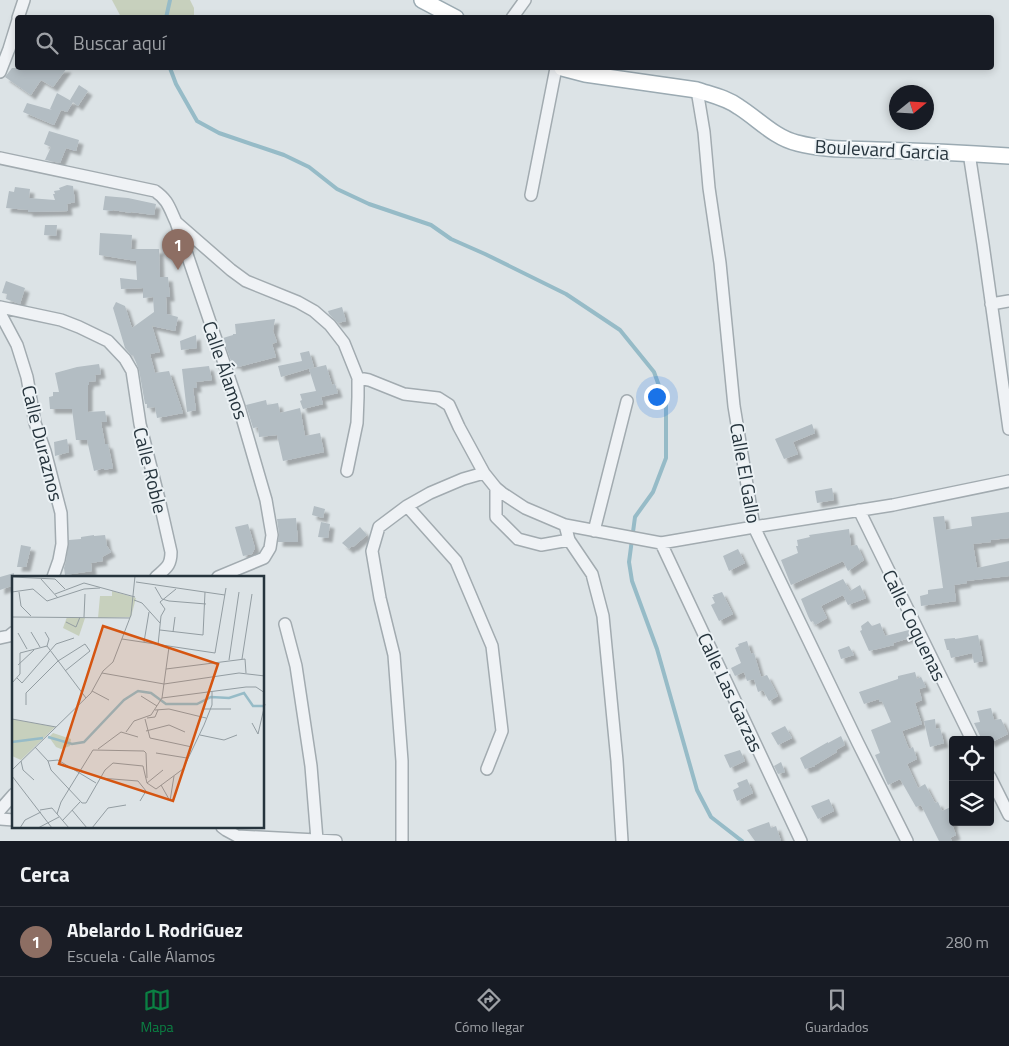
<!DOCTYPE html>
<html lang="es">
<meta charset="utf-8">
<style>
body{margin:0;font-family:"Titillium Web",sans-serif;background:#242831;color:#f1f3f6}
.controls{position:absolute;right:15px;bottom:15px;display:grid;overflow:hidden;border-radius:5px;box-shadow:0 2px 8px #0003}
.controls button{width:45px;height:45px;display:grid;place-items:center;padding:0;border:0;border-bottom:1px solid #363941;background:#171b24;color:#f1f3f6;font:25px sans-serif}
.compass{position:absolute;left:889px;top:85px;width:45px;height:45px;border-radius:50%;background:#171b24;box-shadow:0 2px 8px #0003;rotate:72deg}
.you{position:absolute;left:656px;top:396px;width:18px;height:18px;margin:-12px;border:4px solid #fff;border-radius:50%;background:#1a73e8;box-shadow:0 0 0 8px #1a73e833}
.badge{display:grid;place-items:center;width:32px;height:32px;border-radius:50%;background:#0b8043;color:#fff;font-size:16px;font-weight:700}
.pin{position:absolute;translate:-50% -41px;filter:drop-shadow(0 1px 2px #0008)}
.pin::after{content:'';position:absolute;top:26px;width:18px;height:15px;background:inherit;clip-path:polygon(0 0,100% 0,50% 100%)}
.list{margin:0;padding:0;list-style:none}
h2{display:flex;justify-content:space-between;align-items:center;height:65px;margin:0;padding:0 20px;font-size:21px}
h2 small{font-size:16px;font-weight:400;color:#9ea1a6}
.list li{display:grid;grid-template-columns:32px 1fr auto;gap:15px;align-items:center;box-sizing:border-box;height:70px;padding:0 20px;border-top:1px solid #363941}
.list b{display:block;font-size:19px;white-space:nowrap}
.list p{margin:0;font-size:16px;white-space:nowrap;color:#9ea1a6}
.list em{font-size:16px;font-style:normal;color:#9ea1a6}
.icon{flex:none;width:28px;height:28px;fill:none;stroke:currentColor;stroke-width:2;stroke-linecap:round;stroke-linejoin:round}
.map{position:relative;flex:none;width:1009px;height:841px;overflow:hidden}
.search{position:absolute;background:#171b24;box-shadow:0 2px 8px #0003;left:15px;right:15px;top:15px;height:55px;display:flex;align-items:center;gap:12px;box-sizing:border-box;padding:0 18px;border-radius:5px;color:#9ea1a6;font-size:19px}
.sheet{height:135px;background:#171b24}
nav{display:flex;justify-content:space-around;align-items:center;box-sizing:border-box;height:70px;border-top:1px solid #363941;background:#171b24;font-size:14px;color:#9ea1a6}
nav a{display:grid;justify-items:center;gap:2px}
nav .on{color:#0b8043}
.map>svg:first-child{display:block}
</style>
<div class="map">
<svg width="1009" height="841" viewBox="0 0 1009 841">
<defs>
<filter id="shadow"><feDropShadow dx="4.5" dy="4.5" stdDeviation="1" flood-color="#0004"/></filter>
</defs>
<rect width="100%" height="100%" fill="#dce3e6"/>
<path fill="#c7d0bd" d="M112 0H190L194 8V17H121Z"/>
<g fill="none" stroke-linecap="round" stroke-linejoin="round">
<path stroke="#96bbc7" stroke-width="4" d="M166 18 170 0
M170 68 176 84 197 121 219 133 284 155 309 167 337 189 369 204 431 225 451 239 485 254 566 294 620 330 654 372 666 405V458L653 492 635 517 629 562 632 581 657 649 697 790 711 817 742 841"/>
</g>
<path fill="#b3bdc3" filter="url(#shadow)" d="M12 68H67L53 87 41 80 31 95 5 77Z
M79 85 88 91 78 106 70 100Z
M57 93 73 102 67 112 61 110 54 125 23 112 27 103 52 110 50 109Z
M49 131 79 140 76 151 66 148 60 163 45 160 51 147 44 144Z
M67 185 73 186 75 202 67 204 68 211 28 212V210L6 208 9 191 14 192 15 187 30 189 29 198 55 200 53 194H55L54 191 60 190 59 188Z
M105 196 128 198 156 204 154 215 131 212V213L113 210V211L103 210Z
M45 225H57L56 236 44 235Z
M100 233 132 235 131 249H159L160 277H168L170 297H166L167 314 178 317 175 331 152 326 160 352 150 354 155 373 169 371 183 413 157 418 155 407 147 408V404H145L139 370 133 355 132 356 125 348 113 308 116 302 125 306 132 328 154 312 153 297 143 298V288L121 289 120 278 137 280 136 261 99 255Z
M6 281 25 288 20 304 6 299 7 294 2 293Z
M342 307 346 321 338 323 329 314 328 311Z
M275 319 273 331 277 342 272 344 276 357 238 367 236 364H232L223 338 233 335V334H236L235 324Z
M196 335 197 348 181 350 180 341Z
M309 351 314 367 281 377 278 366 302 361 300 353Z
M99 364 101 374 95 375 96 381 89 382V385H88V412L105 411 107 422H101L105 444H108L113 468 104 470V468L94 471 87 440H76L72 409H50L49 397 53 396V392H59L55 373 77 367Z
M326 365 332 385 335 384 338 393 321 397 323 404 303 409 300 401 302 400 300 394 316 391 309 369Z
M209 366 212 380 196 382 197 388H193L196 410 187 412 182 369Z
M266 400 267 405 278 403 280 413 300 408 305 436 320 433 324 452 283 461 277 435 259 437 258 427 253 428 246 405Z
M812 424 815 433 793 442 798 454 784 459 775 439Z
M67 439 69 452 55 456 54 442Z
M832 488 834 500 817 503 815 491Z
M314 506 325 509 323 518 312 515Z
M1009 512V538L991 540V542L973 544 977 568 1009 561V576L966 581 967 583 954 585 956 601 921 606 920 596 928 594V590L943 588 933 517 944 516 946 530 972 526 971 517Z
M296 518 298 542H278L279 534 277 519Z
M321 522 330 524 328 538 318 537Z
M248 524 255 548 252 554 243 556 235 527Z
M360 527 367 535 353 547 352 546 349 549 342 543Z
M849 529 851 546 857 545 864 560 848 571 843 561 791 585 781 560 798 553 796 546H798L797 540 810 537 809 535Z
M94 535V536L105 535 107 546 111 552 102 557 103 561 91 563 92 571 65 575 64 568 66 561 69 540 81 539V537Z
M21 545 31 547 26 567H17Z
M738 549 745 563 729 571 723 556Z
M14 573V585L0 590V577Z
M843 579 850 591 860 585 866 598 848 605 843 595 821 606 827 618 815 625 813 621 811 622 808 616 801 599Z
M722 592 733 614 719 621 711 605 715 603 712 597H714L713 595Z
M868 621 872 626 880 623 885 636 909 630 913 637 893 643 894 645 869 651 860 631 862 630 861 626Z
M978 635 983 661 974 663 972 653 951 658 949 650H947L944 639 955 638V639Z
M747 641 751 654 754 653 761 677 767 675 778 696 769 701 763 690 758 692 754 679 747 681 744 672 735 676 731 668 741 663 735 648 739 646 738 644Z
M849 646 854 655 841 659 838 650Z
M915 672 917 679 921 677 926 687 919 689 922 700 915 703 922 724 902 731 909 749 913 747 917 759 907 764 918 788 925 784 935 803 938 802 942 811 953 806V827L956 835 950 838 952 841H939L921 805 916 807 900 779 888 785 875 755 880 753 871 730 891 722 882 701 879 702V699L864 704 859 692 898 679V676Z
M991 708 994 720 1001 719 1008 734 990 743V740H982L974 723 980 722 977 711Z
M935 719 936 729 940 728 944 743 930 747 924 721Z
M785 726 792 738 778 745 771 733Z
M841 736 845 745 836 750 837 752 815 765V766L805 769 800 758 828 742V743Z
M740 750 745 761 730 768 724 755Z
M781 762 785 772 778 774 774 766Z
M747 779 753 793 737 801 733 790 739 787 737 783Z
M829 799 834 811 818 819 811 806Z
M769 822 771 828 776 826 781 841H755L747 830Z"/>
<g fill="none" stroke-linecap="round" stroke-linejoin="round">
<g stroke="#a2abb0" stroke-width="14">
<path id="minor" d="M18 18 24 0
M512 18 525 0
M0 72 9 49 18 20
M697 90 704 132 709 188 720 263 734 406 754 527 858 743 907 841
M969 153 983 244 1009 429
M0 158 155 191C168 200 169 207 176 222L239 407 266 500 272 535 270 548 264 558 218 577
M531 195 556 68
M177 223 231 270 246 281 298 302 314 311 330 325 344 343 358 378V397L357 423 347 471
M991 304 1009 301
M0 307 61 320 79 327 108 341 125 359 132 371 140 424 159 499 171 552C171 566 166 568 156 577
M0 313 17 345 27 377 35 423 45 451 61 513 62 544 59 560 53 577
M358 378 369 380 404 394 438 398 449 405 459 427 484 473 496 488 502 493 525 508 565 525 661 543 754 527 893 505 1009 481
M496 488V517L518 539 541 545 569 540
M407 506 456 561 492 646 502 731 487 769
M859 510 972 740
M565 525 569 540 592 574 603 616 617 761 622 841
M594 531 627 401
M661 543 801 841
M285 624 296 666 311 766 317 840
M0 638 9 636 14 632
M990 777 1009 815
M0 810 14 794
M0 819 14 820
M222 827 226 830 237 836 336 841
M402 841V761L394 655 380 598 372 551 379 527 407 506 430 493 463 479 484 473"/>
</g>
<g stroke="#9baab2" stroke-width="18">
<path id="major" d="M422 0 456 18
M562 68 585 74 697 90C712 95 727 98 739 107 758 119 775 138 797 143 823 150 850 149 876 150 920 151 965 153 1009 156"/>
</g>
<use href="#minor" stroke="#eff2f5" stroke-width="11"/>
<use href="#major" stroke="#fff" stroke-width="15"/>
</g>
<g text-anchor="middle" dominant-baseline="central" stroke-width="4" stroke-linejoin="round" paint-order="stroke">
<g font-size="19" fill="#26343d" stroke="#ebf1f4">
<text transform="translate(882 149) rotate(3)">Boulevard Garcia</text>
<text transform="translate(226 370) rotate(71)">Calle Álamos</text>
<text transform="translate(43 443) rotate(76)">Calle Duraznos</text>
<text transform="translate(151 470) rotate(76)">Calle Roble</text>
<text transform="translate(746 473) rotate(80)">Calle El Gallo</text>
<text transform="translate(915 625) rotate(64)">Calle Coquenas</text>
<text transform="translate(731 692) rotate(65)">Calle Las Garzas</text>
</g>
</g>
<g transform="translate(12 576)">
<rect width="252" height="252" fill="#dce3e6"/>
<path d="M100 15 124 22 119 41 86 42 88 20H100ZM55 41 73 42 67 60 51 52ZM0 143 43 151 9 184 0 180ZM41 157 59 163 58 170 49 173 44 171 37 161Z" fill="#c7d0bd"/>
<path fill="none" stroke="#96bbc7" stroke-width="2.5" d="M36 161 60 168 72 166 112 124 126 115 139 117 154 128H185L199 121 217 122 232 117 241 130H251M0 166 31 162"/>
<path fill="none" stroke="#939da2" stroke-width="1" d="M0 1 43 3 53 13M29 3 46 22M124 6 213 19M143 11 150 23 157 25 194 28M0 16 21 13 35 25 72 13 88 12M7 16 9 30 19 40M43 18 72 7 123 21M122 24 130 27 148 47M0 41 118 42M72 41 73 18M54 46 64 51 68 41M148 54 191 59 193 16M19 56 28 71M33 56 37 63 35 70M161 56 163 41M6 57 15 73M110 63 203 77 214 12M132 66 137 36M146 69 149 40 153 33 148 26 164 13M230 83 240 18M217 84 227 16M6 89 22 74M154 93 233 83 234 97M90 97 152 108 227 97 253 100M5 102 10 107 44 68 62 62M0 107 8 98V77L35 70 74 122M80 115 97 124M129 120 145 130M150 122 234 111H244L253 117M14 129V117L46 85 73 68 78 75 53 95M192 133H219M143 134 157 133 194 142M135 142 143 141 146 134M0 143 44 151M133 143 138 162 180 171M240 147 246 158 253 128M134 155 157 149 173 156M114 156 122 145 139 139 150 122 157 71M188 159 212 164 225 159M23 171 36 185 46 184 84 207M86 173 109 156 126 161M144 177 175 182M9 185 11 194 22 204M36 185 39 194 70 227H74L93 194 101 187 131 190 135 207 144 213 171 193 192 149 200 129V116M0 194 79 117 91 95 101 86 119 39 123 0M0 200 40 252M88 202 126 205 134 215 128 225M135 207 151 194M149 209 158 225M158 225 162 200M28 234 40 232 57 252M60 234 75 252M45 238 49 226 81 174 132 175 134 177 135 202M50 245 68 226M8 252 13 244 29 236M26 252 47 241M80 252 96 232 114 229"/>
<path fill="#d55511" fill-opacity="0.15" stroke="#d55511" stroke-width="2.5" d="M91 50 206 88 161 225 47 188Z"/>
<rect width="252" height="252" fill="none" stroke="#26343d" stroke-width="2.5"/>
</g>
</svg>
<div class="controls">
<button><svg class="icon" aria-label="locate" viewBox="0 0 24 24"><circle cx="12" cy="12" r="6"/><path d="M12 2v4M12 18v4M2 12h4M18 12h4"/></svg></button>
<button><svg class="icon" aria-label="layers" viewBox="0 0 24 24"><path d="M12 4l9 5-9 5-9-5zM3 14l9 5 9-5"/></svg></button>
</div>
<svg class="compass" viewBox="-18 -18 36 36"><path d="M0-13l5 13h-10z" fill="#e53935"/><path d="M0 13l5-13h-10z" fill="#9ea1a6"/></svg>
<div class="you"></div>
<div class="pin badge" style="left:178px;top:270px;background:#8d6e63">1</div>
<div class="search"><svg class="icon" aria-label="search" viewBox="0 0 24 24"><circle cx="10" cy="10" r="6"/><path d="M15 15l6 6"/></svg>Buscar aquí</div>
</div>
<section class="sheet">
<h2>Cerca<small></small></h2>
<ul class="list">
<li><span class="badge" style="background:#8d6e63">1</span><div><b>Abelardo L RodriGuez</b><p>Escuela · Calle Álamos</p></div><em>280 m</em></li>
</ul>
</section>
<nav>
<a class="on"><svg class="icon" aria-label="map" viewBox="0 0 24 24"><path d="M3 6l6-2 6 2 6-2v14l-6 2-6-2-6 2zM9 4v14M15 6v14"/></svg>Mapa</a>
<a><svg class="icon" aria-label="directions" viewBox="0 0 24 24"><path d="M12 3l9 9-9 9-9-9zM9 14v-3h6M13 9l2 2-2 2"/></svg>Cómo llegar</a>
<a><svg class="icon" aria-label="saved" viewBox="0 0 24 24"><path d="M7 4h10v16l-5-4-5 4z"/></svg>Guardados</a>
</nav>
